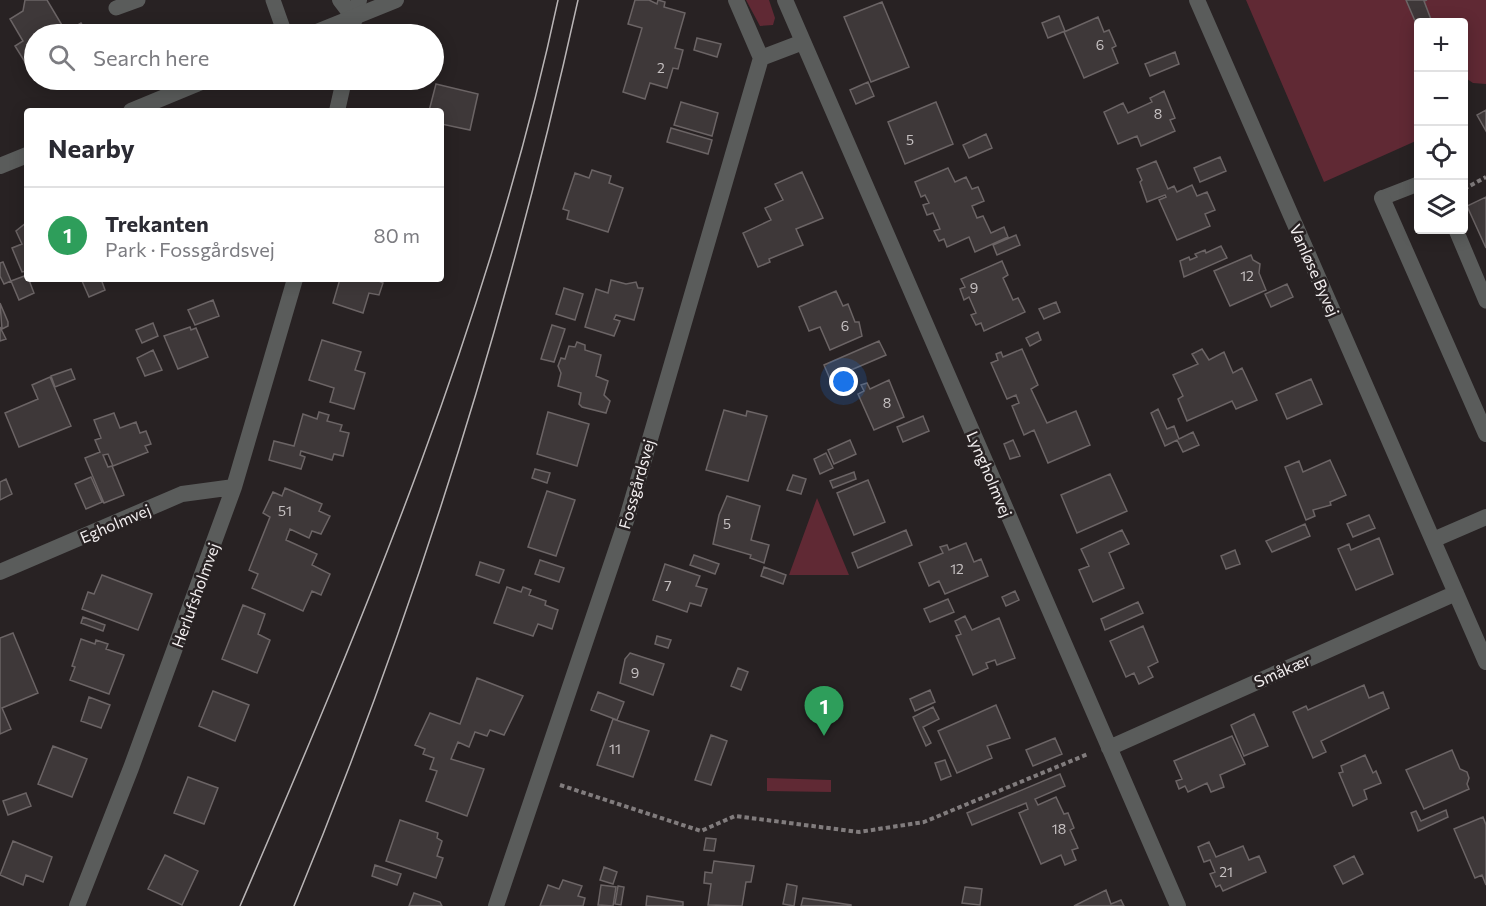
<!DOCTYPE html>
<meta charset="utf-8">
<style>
body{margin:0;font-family:Commissioner,sans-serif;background:#f2f2f3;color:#2b2b33}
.controls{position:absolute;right:18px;top:18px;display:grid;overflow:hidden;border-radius:6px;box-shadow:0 3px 15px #0003}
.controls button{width:54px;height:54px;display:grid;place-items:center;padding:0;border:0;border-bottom:2px solid #e1e1e2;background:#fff;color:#2b2b33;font:30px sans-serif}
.you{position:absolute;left:844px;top:382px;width:21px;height:21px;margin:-15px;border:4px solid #fff;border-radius:50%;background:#1a73e8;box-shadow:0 0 0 9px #1a73e833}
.badge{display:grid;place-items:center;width:39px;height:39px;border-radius:50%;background:#b45309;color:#fff;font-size:20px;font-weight:700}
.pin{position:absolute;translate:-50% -50px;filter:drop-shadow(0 2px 3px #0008)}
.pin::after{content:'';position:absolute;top:32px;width:21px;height:18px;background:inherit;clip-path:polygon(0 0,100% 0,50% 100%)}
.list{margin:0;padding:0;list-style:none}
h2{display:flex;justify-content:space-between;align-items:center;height:78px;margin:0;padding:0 24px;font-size:26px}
h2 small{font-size:20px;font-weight:400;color:#7c7c81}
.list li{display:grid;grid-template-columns:39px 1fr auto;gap:18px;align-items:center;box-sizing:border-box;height:96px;padding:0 24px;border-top:2px solid #e1e1e2}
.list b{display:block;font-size:22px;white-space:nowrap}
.list p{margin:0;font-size:20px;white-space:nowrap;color:#7c7c81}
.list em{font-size:20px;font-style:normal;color:#7c7c81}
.icon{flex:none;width:33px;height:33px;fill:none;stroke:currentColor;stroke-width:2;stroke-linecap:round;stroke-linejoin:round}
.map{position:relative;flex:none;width:1486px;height:906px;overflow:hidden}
.search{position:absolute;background:#fff;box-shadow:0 3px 15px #0003;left:24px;top:24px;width:420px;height:66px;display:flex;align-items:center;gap:15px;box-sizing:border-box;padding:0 21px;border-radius:33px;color:#7c7c81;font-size:22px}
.panel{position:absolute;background:#fff;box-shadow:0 3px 15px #0003;left:24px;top:108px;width:420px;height:174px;border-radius:6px}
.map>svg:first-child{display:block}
</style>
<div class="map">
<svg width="1486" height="906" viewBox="0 0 1486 906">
<rect width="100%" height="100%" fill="#282223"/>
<path fill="#602934" d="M746 0H769L775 18 773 25 760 26Z
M1246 0H1486V84L1473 83 1464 77V22H1418V140L1324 182Z
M817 498 849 575H789Z
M767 778 831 780V792L767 791Z"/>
<path fill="#3e3839" stroke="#6b6465" stroke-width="1.5" d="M25 0H47L66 32 81 23 88 34H34V63L28 67 15 46 23 41 10 19 23 11Z
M635 0H649L657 4 658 0 665 2 664 7 685 13 675 48 683 50 678 69 673 68 667 88 650 83 645 99 623 92 642 28 628 24Z
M1406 0H1427L1424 1 1432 22H1418V28Z
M882 2 909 67 871 82 844 17Z
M1059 16 1065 31 1048 38 1042 23Z
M1098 17 1104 32 1109 30 1116 46 1112 48 1118 63 1084 78 1064 32Z
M697 38 721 44 717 57 694 50Z
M1175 52 1179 64 1150 76 1145 64Z
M868 82 874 96 856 104 850 90Z
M436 84 478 94 470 130 441 124V111H429Z
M1164 91 1175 118 1170 120 1175 131 1141 146 1137 136 1118 144 1104 112 1123 103 1128 113 1152 102 1150 98Z
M681 102 718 113 712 136 674 125Z
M936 102 953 144 905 164 888 122Z
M1486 110V131L1477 115Z
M671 128 712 140 708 154 667 142Z
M986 134 992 148 969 158 963 145Z
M1220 157 1226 171 1200 182 1194 168Z
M1156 161 1168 189 1174 186 1177 192 1192 185 1197 196 1207 192 1215 210 1205 214 1210 226 1177 240 1159 200 1166 197 1165 195 1147 202 1140 182 1142 180 1137 169Z
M948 168 955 182 966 177 972 189 978 187 984 201 972 206 977 218 983 216 991 233 1004 227 1008 237 975 252 969 237 947 247 944 239 939 241 934 231 940 229 933 213 927 215 923 205 929 203 925 195 921 197 915 182Z
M592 170 611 176 609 183 623 188 608 232 567 219 569 211 563 209 575 173 589 178Z
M802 172 823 218 796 229 803 245 769 259 770 262 758 267 743 233 771 220 765 208 783 200 775 184Z
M1486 197V248L1467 206Z
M27 222V271L22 272 12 248 22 244 16 231Z
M1016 235 1020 245 997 255 993 245Z
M1221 246 1227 258 1184 277 1180 261 1189 257 1190 260 1197 257 1195 254 1205 250 1206 253Z
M1251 255 1253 260 1260 264 1259 273 1266 290 1230 306 1214 271Z
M1002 261 1008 275 1003 278 1013 300 1018 298 1025 312 984 331 981 323 976 325 971 315 976 313 969 297 964 300 960 289 965 287 961 279Z
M3 262 11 281 4 284 0 276V263Z
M27 275 34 293 19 300 11 281Z
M87 279H101L105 290 89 297 82 281Z
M340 279H375L383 283 379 295 369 293 363 313 333 303Z
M611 280 626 284 636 282 638 288H643L634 320 616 315 614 319 620 321 614 336 585 327 596 289 608 293Z
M1287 284 1293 297 1271 307 1265 294Z
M564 288 583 294 575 320 556 314Z
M836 291 843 306 848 304 855 322H859L862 336 830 350 820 327 809 331 799 307Z
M213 300 219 316 195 325 188 310Z
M1056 302 1060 312 1044 319 1039 309Z
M0 303 8 322V326L2 329Z
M153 323 158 336 142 343 136 330Z
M552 325 565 329 554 362 541 359Z
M0 327 6 339 0 341Z
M190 327 191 330 196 328 208 357 178 369 164 336Z
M1038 332 1041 340 1030 346 1026 338Z
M322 340 361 352 355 370 365 373 354 409 330 402 334 388 309 380Z
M879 341 886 355 830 379 824 365Z
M577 342 585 345V350L601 355 596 376 608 381 604 395 610 401 606 413 582 407 579 404 581 393 558 386 561 373 558 366 561 358 565 359 569 346 575 347Z
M1022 349 1038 385 1031 389 1047 423 1076 411 1090 445 1048 463 1034 430 1024 435 1012 406 1019 403 1016 395 1007 399 991 363 998 360 996 354 1001 352 1003 357Z
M1202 349 1209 360 1224 352 1233 373 1242 368 1257 400 1236 409 1232 401 1187 421 1178 399 1183 396 1173 375 1198 364 1192 354Z
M153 350 162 370 145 376 137 358Z
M71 369 75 379 55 387 51 376Z
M50 377 71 426 19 447 5 413 38 399 32 385Z
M1311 379 1322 404 1287 419 1276 394Z
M889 380 904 417 874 430 858 394 864 391 861 385 867 383 870 389Z
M1158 409 1167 429 1174 426 1179 439 1193 432 1199 445 1183 452 1177 440 1165 446 1151 413Z
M724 410 746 416 747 411 767 416 748 481 706 470Z
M319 412 329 415 327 421 342 425 340 431 349 433 343 456 334 454 332 460 301 451 300 455 305 457 301 469 269 460 274 441 294 446 303 414 317 419Z
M548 412 589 424 577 466 537 454Z
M114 413 120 428 136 422 140 433 146 431 151 444 145 446 148 452 113 466 108 454 103 455 108 467 112 466 124 495 104 503 85 458 100 452 95 440 101 438 94 420Z
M923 416 929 431 903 442 897 427Z
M850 440 856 454 834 464 828 450Z
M1013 440 1020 456 1010 459 1004 444Z
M826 453 833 468 820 474 814 459Z
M1330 460 1346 495 1330 502 1331 505 1313 510 1315 516 1306 520 1285 467 1299 461 1303 472Z
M535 469 550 473 547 483 532 478Z
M854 472 856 479 833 488 830 481Z
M1110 474 1127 511 1077 533 1061 495Z
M793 475 806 479 801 494 787 490Z
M91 477 102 502 86 509 75 484Z
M6 479 12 494 0 500V482Z
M868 480 885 522 854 535 837 493Z
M285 488 322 504 319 511 330 516 321 534 312 531 309 538 290 529 286 540 317 554 312 565 330 574 321 595 312 591 303 611 252 588 258 574 249 570 270 517 263 513 273 492 282 496Z
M547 491 575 500 556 556 528 547Z
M727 496 760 506 751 540 769 545 764 563 750 558 751 555 713 544 719 515Z
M1369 515 1375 528 1353 537 1347 524Z
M1305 524 1310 536 1272 552 1266 541Z
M906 530 912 545 858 568 852 553Z
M1122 530 1129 544 1109 553 1124 588 1093 602 1079 570 1089 566 1081 549Z
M1379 538 1393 574 1356 590 1338 549 1349 544 1351 550Z
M966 543 974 562 981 559 988 576 945 594 939 581 929 586 919 563 943 553 940 547 947 545 949 550Z
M1235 550 1240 564 1226 569 1221 556Z
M694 555 719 564 715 574 690 565Z
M540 560 564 568 559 582 535 574Z
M480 562 504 570 499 583 476 575Z
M665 564 700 576 696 586 707 589 701 606 690 603 687 612 653 600Z
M764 567 786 575 783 584 761 576Z
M102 575 152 594 138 630 82 609 88 592 94 594Z
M507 587 521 592 523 587 531 590 529 595 546 601 545 605 558 610 552 629 538 624 533 636 494 623Z
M1015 591 1019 600 1006 606 1002 597Z
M948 599 954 612 930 622 924 609Z
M1138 602 1143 613 1105 630 1101 619Z
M243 605 265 614 258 634 270 640 257 673 222 659Z
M965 616 972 630 999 618 1015 658 997 665 995 660 986 663 988 668 973 675 956 636 961 634 955 621Z
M83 617 105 625 103 631 81 623Z
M1143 626 1158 662 1148 667 1153 677 1139 684 1134 673 1126 677 1110 641Z
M13 633 38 693 2 708 11 729 0 734V638Z
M657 636 671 640 668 648 655 644Z
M81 639 95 644 96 640 108 644 106 649 124 655 109 694 70 680 75 667 72 666Z
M630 653 664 664 653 695 620 683 625 659Z
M738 668 748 672 741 690 731 686Z
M477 678 523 696 504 735 490 730 487 736 475 732 469 747 458 742 451 759 484 769 467 816 426 801 437 771 430 769 434 758 423 754 425 749 415 745 430 713 460 724Z
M1364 685 1369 698 1383 692 1389 708 1321 741 1326 752 1313 758 1293 712 1306 706 1308 710Z
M930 690 935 702 915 711 910 699Z
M213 691 249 705 235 741 199 726Z
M598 692 624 702 617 720 591 710Z
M89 697 110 705 101 728 81 721Z
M996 705 1010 738 987 746 992 758 957 773 938 731Z
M933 707 939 719 923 727 931 743 926 746 913 717Z
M1254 714 1268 746 1244 756 1231 725Z
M613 719 649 731 633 777 597 765Z
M711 735 727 741 711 785 695 780Z
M1232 736 1245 764 1220 775 1224 787 1211 792 1207 783 1188 792 1185 786 1179 789 1176 781 1182 779 1174 761Z
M1055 738 1062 754 1033 766 1026 750Z
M53 746 87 759 72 797 38 784Z
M1452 750 1460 769 1467 772 1469 778 1467 784 1469 789 1424 809 1406 770Z
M1365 755 1373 773 1376 771 1381 783 1364 790 1367 799 1353 806 1339 773 1343 772 1341 766Z
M945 760 951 776 941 780 935 763Z
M1060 774 1065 786 1035 799 1038 805 1056 797 1064 814 1068 813 1074 828 1070 830 1078 848 1072 850 1076 860 1065 865 1061 855 1041 864 1019 813 1028 809 1026 803 972 825 967 813Z
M188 777 218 788 204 824 174 813Z
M26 793 31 806 8 815 3 801Z
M1446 810 1448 817 1418 831 1411 813 1416 811 1421 821Z
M1483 817 1486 825V885L1482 875 1475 878 1454 829Z
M400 820 438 833 437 838 442 841 437 856 443 858 436 878 386 861Z
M706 838 716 839 714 851 704 850Z
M13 841 52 857 43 882 26 875 23 885 0 875Z
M1209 842 1216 857 1243 846 1249 860 1259 856 1266 872 1223 891 1220 885 1216 887 1210 874 1215 872 1210 860 1204 862 1198 847Z
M165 855 198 871 182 905 148 889Z
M1354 856 1363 874 1343 884 1334 866Z
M714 861 754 866 751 882H746L742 906 708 905 711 884 704 883 705 872 712 873Z
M375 865 401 874 397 885 372 876Z
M604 867 617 872 613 884 600 880Z
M563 880 582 886 578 896 585 898 583 906H540L548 885 559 889Z
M787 884 797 886 794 906 783 904Z
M601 885 616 887 613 906 598 905Z
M618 886 624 887 621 905 615 904Z
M965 887 982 889 980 905 962 903Z
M1106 890 1111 904 1121 900 1124 906H1074Z
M414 893 440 902 442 906H409Z
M647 896 683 902V906H646Z
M803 898 851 905V906H801Z"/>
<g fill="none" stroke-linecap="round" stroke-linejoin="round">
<path stroke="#817c7d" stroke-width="4" stroke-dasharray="4.5 3" stroke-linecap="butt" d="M1464 189 1486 177
M560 785 701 831 735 816 859 832 924 822 1088 754"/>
<path stroke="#5a5c5b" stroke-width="15" d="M273 0 285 34
M116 8 138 0
M1382 198 1418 184
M1456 230 1486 301"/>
<path stroke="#5a5c5b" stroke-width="16" d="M340 0 353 17
M736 0 761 58 803 42
M785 0 1178 906
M1197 0 1486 662
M351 34 359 0
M337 111 344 80
M1382 198 1486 434
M1433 540 1486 517
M0 572 182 494 234 487
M1109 748 1456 593
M77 906 131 768 234 487 295 279
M496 906 627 518 761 58"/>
<path stroke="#5a5c5b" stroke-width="16" d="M312 34 396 0
M131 111 206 80
M0 166 27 155"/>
<path stroke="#b9b5b6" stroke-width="1.5" d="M240 906C367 611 491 315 558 0
M294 906C415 613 510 309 578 0"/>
</g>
<g text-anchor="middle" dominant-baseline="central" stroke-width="5" stroke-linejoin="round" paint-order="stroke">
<g font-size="14" fill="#c6c1c2">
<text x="1100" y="44">6</text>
<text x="661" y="67">2</text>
<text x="1158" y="113">8</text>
<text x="910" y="139">5</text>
<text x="1247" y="275">12</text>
<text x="974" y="287">9</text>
<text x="845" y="325">6</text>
<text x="887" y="402">8</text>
<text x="285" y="510">51</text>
<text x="727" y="523">5</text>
<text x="957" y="568">12</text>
<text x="668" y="585">7</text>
<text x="635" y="672">9</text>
<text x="615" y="748">11</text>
<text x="1059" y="828">18</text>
<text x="1226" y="871">21</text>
</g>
<g font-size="16" fill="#f3eff0" stroke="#282223">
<text transform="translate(1315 270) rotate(66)">Vanløse Byvej</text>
<text transform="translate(990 474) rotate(67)">Lyngholmvej</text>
<text transform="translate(636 484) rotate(-74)">Fossgårdsvej</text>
<text transform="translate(115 523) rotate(-23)">Egholmvej</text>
<text transform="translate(195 595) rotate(-70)">Herlufsholmvej</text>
<text transform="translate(1282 670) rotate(-24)">Småkær</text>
</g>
</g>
</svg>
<div class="controls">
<button>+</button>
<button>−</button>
<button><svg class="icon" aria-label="locate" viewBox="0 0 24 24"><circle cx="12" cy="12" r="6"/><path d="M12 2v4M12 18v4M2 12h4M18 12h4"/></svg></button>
<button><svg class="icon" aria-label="layers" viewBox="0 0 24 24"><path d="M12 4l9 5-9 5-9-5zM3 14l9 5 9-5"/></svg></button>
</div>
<div class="you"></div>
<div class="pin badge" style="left:824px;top:736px;background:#2e9e5b">1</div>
<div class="search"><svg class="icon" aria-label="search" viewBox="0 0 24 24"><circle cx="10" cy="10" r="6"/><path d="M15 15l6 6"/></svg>Search here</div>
<section class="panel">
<h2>Nearby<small></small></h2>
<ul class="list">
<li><span class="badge" style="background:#2e9e5b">1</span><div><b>Trekanten</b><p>Park · Fossgårdsvej</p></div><em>80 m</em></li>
</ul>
</section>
</div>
